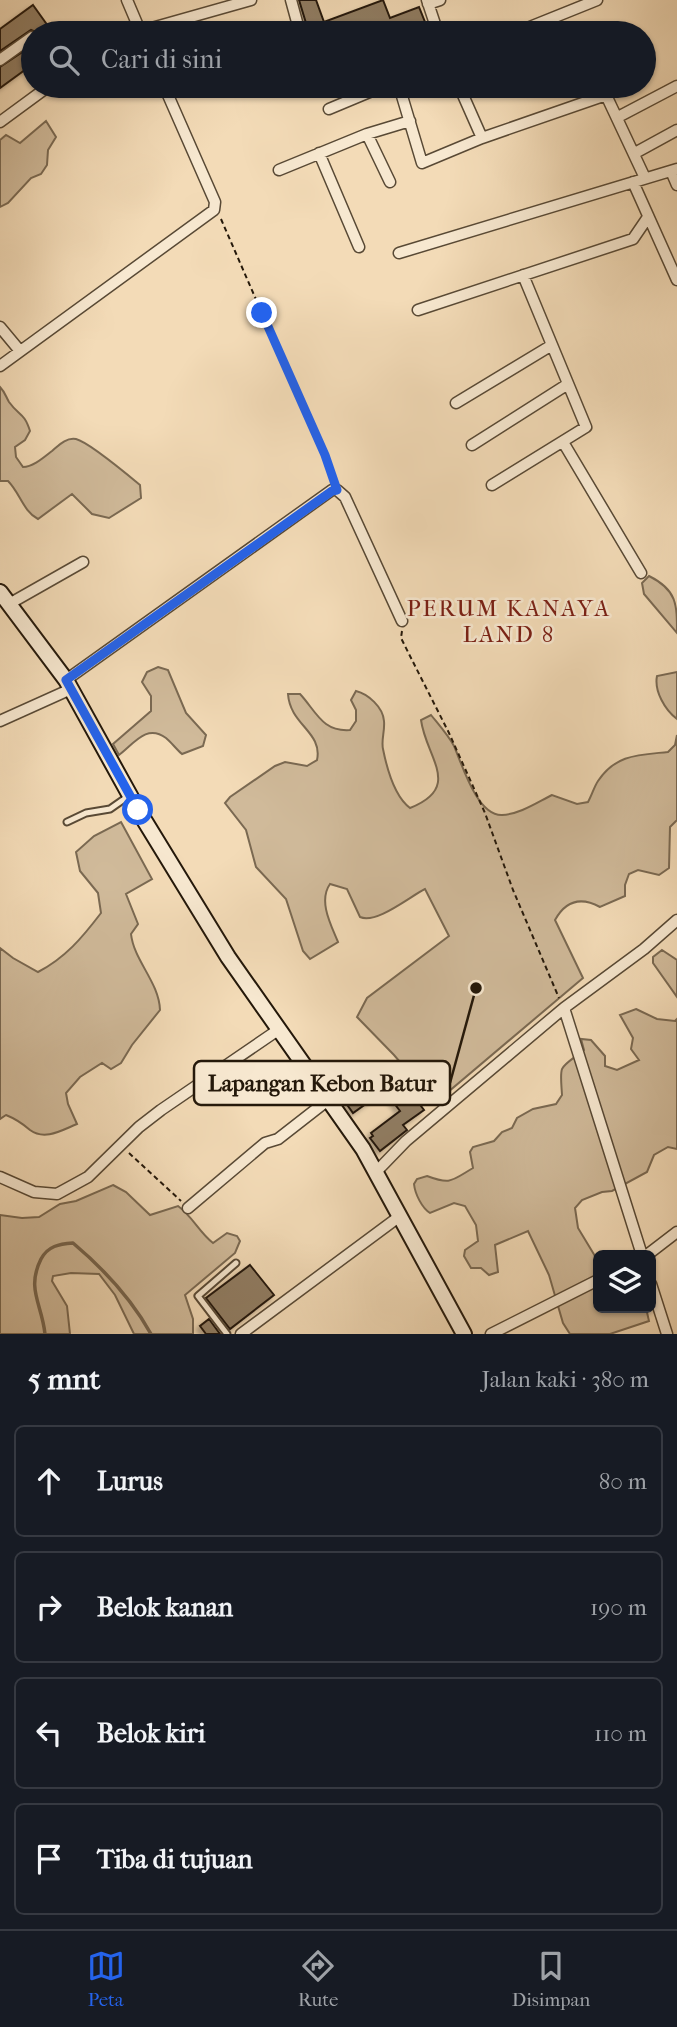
<!DOCTYPE html>
<html lang="id">
<meta charset="utf-8">
<style>
body{margin:0;font-family:"IM FELL French Canon",serif;background:#20242c;color:#f1f3f6}
.controls{position:absolute;right:21px;bottom:21px;display:grid;overflow:hidden;border-radius:10px;box-shadow:0 2px 5px #0004}
.controls button{width:63px;height:63px;display:grid;place-items:center;padding:0;border:0;border-bottom:2px solid #363941;background:#171b24;color:#f1f3f6;font:35px sans-serif}
.stop{position:absolute;width:21px;height:21px;margin:-16px;border:5px solid #2563eb;border-radius:50%;background:#fff}
.stop.end{background:#2563eb;border-color:#fff;box-shadow:0 2px 7px #0008}
.list{margin:0;padding:0;list-style:none}
h2{display:flex;justify-content:space-between;align-items:center;height:91px;margin:0;padding:0 28px;font-size:30px}
h2 small{font-size:23px;font-weight:400;color:#9ea1a6}
.list li{display:grid;grid-template-columns:46px 1fr auto;gap:21px;align-items:center;box-sizing:border-box;height:112px;margin:0 14px 14px;padding:0 14px;border:2px solid #363941;border-radius:10px}
.list b{display:block;font-size:26px;white-space:nowrap}
.list em{font-size:23px;font-style:normal;color:#9ea1a6}
.icon{flex:none;width:38px;height:38px;fill:none;stroke:currentColor;stroke-width:2;stroke-linecap:round;stroke-linejoin:round}
.map{position:relative;flex:none;width:677px;height:1334px;overflow:hidden}
.search{position:absolute;background:#171b24;box-shadow:0 2px 5px #0004;left:21px;right:21px;top:21px;height:77px;display:flex;align-items:center;gap:18px;box-sizing:border-box;padding:0 24px;border-radius:38px;color:#9ea1a6;font-size:26px}
.sheet{height:595px;background:#171b24}
nav{display:flex;justify-content:space-around;align-items:center;box-sizing:border-box;height:98px;border-top:2px solid #363941;background:#171b24;font-size:19px;color:#9ea1a6}
nav a{display:grid;justify-items:center;gap:4px}
nav .on{color:#2563eb}
.map>svg:first-child{display:block}
</style>
<div class="map">
<svg width="677" height="1334" viewBox="0 0 677 1334">
<defs>
<filter id="shadow"><feDropShadow dx="-3.5" dy="3.5" stdDeviation="2" flood-color="#0004"/></filter>
</defs>
<rect width="100%" height="100%" fill="#f3dbb7"/>
<filter id="stains"><feTurbulence type="fractalNoise" baseFrequency=".00286" numOctaves="4"/><feColorMatrix values="0 0 0 0 .2 0 0 0 0 .09 0 0 0 0 .02 0 0 0 .5 -.17"/></filter>
<radialGradient id="worn" r=".72"><stop offset=".6" stop-color="#630" stop-opacity="0"/><stop offset="1" stop-color="#630" stop-opacity=".3"/></radialGradient>
<path fill="#d0ba9a" stroke="#7a6952" stroke-width="2" d="M46 121 56 137 48 150 47 165 41 174 31 178 8 203 0 207V140L6 135 20 143Z
M0 387C5 392 6 397 9 402 19 416 24 412 30 431L25 440 15 447 16 457 23 467C33 467 43 458 52 451 58 446 66 437 76 439 88 442 128 475 140 485L141 498 109 518 92 514 72 494 38 519C23 511 20 493 8 481H0Z
M649 576C677 590 677 604 677 633L644 594 642 583Z
M158 667 168 670 186 713 206 735 203 746 182 754C176 749 172 743 166 738 146 723 133 745 119 755L113 744 151 711V696L142 682 147 672Z
M677 672V719C665 710 654 691 657 676Z
M356 691C368 694 383 707 384 721 385 731 381 740 383 749 387 769 394 796 410 808 463 787 426 758 421 720L431 715C439 725 448 735 454 746 462 764 477 816 502 815 520 814 536 803 552 795L577 804 588 802C592 795 594 787 598 781 616 754 639 755 668 752L675 745 677 735V820L670 827 669 868 659 875 638 870 629 874 625 885V896L600 907C580 896 565 902 555 920L583 978 435 1103 394 1055 357 1017 367 998 449 936 425 889C409 897 377 924 360 917L347 889 330 884C318 901 331 925 338 942L310 959 303 951 286 899 256 867 246 830 225 803 230 797 275 766 285 762 307 766 317 760C323 732 290 725 288 694H300C316 711 322 732 350 730L356 721V710L351 700Z
M121 822 152 879 126 894 138 924 131 934C134 961 159 982 160 1010L132 1045 121 1063 111 1069 102 1063 80 1077 66 1093 68 1104 77 1124C62 1130 45 1141 30 1130 22 1123 16 1119 6 1115L0 1119V948L13 958 38 972C65 958 82 938 101 913L98 893 80 871 76 852 94 836Z
M662 950 677 960V997L653 963V957Z
M636 1009 657 1019 675 1021 677 1019V1149L668 1147 654 1155 647 1172 612 1191 602 1192 582 1200 575 1208 578 1228 598 1261V1308H646L649 1321 610 1334H570L563 1323 549 1275 528 1231 495 1245 498 1272 489 1275 481 1268H471L464 1256 465 1250 478 1241 476 1225 465 1206 454 1203 430 1213C422 1208 415 1194 414 1184L417 1179 427 1176C451 1185 451 1181 473 1168L470 1152 473 1147 494 1141 502 1132 512 1128 517 1118 533 1109 556 1104 562 1095C560 1063 558 1070 584 1050L581 1039 591 1040 605 1056V1066L617 1070 639 1060 631 1049 633 1038 620 1015Z
M113 1185 126 1192 150 1215 178 1206C193 1217 199 1232 213 1243L227 1233 237 1236 240 1241 235 1253 185 1295 193 1319V1334H134L115 1295 99 1274 71 1273 53 1276 52 1281 67 1306 70 1334H0V1215L22 1218 39 1217 60 1204 76 1201Z"/>
<g fill="none" stroke-linecap="round" stroke-linejoin="round">
<path stroke="#76654e" stroke-width="3.5" d="M45 1334C42 1304 26 1289 41 1259 48 1246 59 1244 73 1243 105 1270 131 1298 151 1334"/>
</g>
<path fill="#907d64" stroke="#24180a" stroke-width="2" filter="url(#shadow)" d="M299 0H316L324 22 383 0 390 18 419 7 425 22 408 26 404 33H309Z
M33 5 53 33H38L31 30 0 51V29Z
M33 45V64L0 88V67Z
M380 1071 391 1086 353 1113 343 1099Z
M400 1078 424 1110 403 1125 407 1130 380 1151 370 1138 373 1136 371 1133 400 1111 384 1090Z
M250 1265 274 1295 230 1329 206 1298Z
M209 1319 220 1334H206L200 1326Z"/>
<g fill="none" stroke-linecap="round" stroke-linejoin="round">
<g stroke="#584935" stroke-width="9">
<path id="service" d="M67 822 86 813 110 809 130 795
M227 1334 198 1296 236 1263"/>
</g>
<g stroke="#584935" stroke-width="13">
<path id="minor" d="M127 0 141 33
M291 0 300 33
M427 0 438 33
M428 4 440 0
M134 33 251 0
M411 33 422 29
M515 33 597 0
M0 60 32 37
M399 86 422 163 482 138 606 95 645 178
M459 86 482 138
M329 109 384 86
M618 117 677 86
M0 122 49 86
M367 134 390 182
M319 153 359 247
M635 153 677 130
M279 170 367 134 410 121
M671 171 677 185
M633 182 677 280
M399 253 677 169
M418 310 633 239 648 217
M0 327 20 351
M0 366 214 210 215 202 164 86
M456 403 552 345
M563 442 641 573
M472 445 568 384
M492 485 586 427 523 275
M9 604 83 562
M66 680 332 490H337L345 497 402 621
M0 721 71 689
M564 1008 642 1255
M376 1172 406 1141 564 1008 644 949 677 920
M0 1177 34 1192 57 1194 88 1177 139 1127 161 1110 278 1030
M188 1208 265 1143 278 1139 328 1100
M647 1255 677 1232
M651 1284 667 1334
M241 1334 400 1216
M491 1334 598 1280"/>
</g>
<g stroke="#24180a" stroke-width="18">
<path id="secondary" d="M0 592 66 680 138 810 228 957 363 1149 464 1334"/>
</g>
<path stroke="#24180a" stroke-width="2" stroke-dasharray="5 3.5" stroke-linecap="butt" d="M221 219 335 481
M402 631 401 638 410 656 449 733 485 813 513 890 559 998
M129 1153 181 1201"/>
<use href="#service" stroke="#f7e8d0" stroke-width="5"/>
<use href="#minor" stroke="#f7e8d0" stroke-width="10"/>
<use href="#secondary" stroke="#f7e8d0" stroke-width="14"/>
</g>
<g fill="none" stroke-linecap="round" stroke-linejoin="round">
<path stroke="#2563eb" stroke-width="9" d="M138 810 66 680 332 491 337 490 325 455 262 313"/>
</g>
<g text-anchor="middle" dominant-baseline="central" stroke-width="5" stroke-linejoin="round" paint-order="stroke">
<g font-size="23" letter-spacing="2" fill="#7a1f14" stroke="#f7e8d0">
<text x="509" y="608">PERUM KANAYA<tspan x="509" dy="26">LAND 8</tspan></text>
</g>
</g>
<path fill="none" stroke="#24180a" stroke-width="2.5" d="M476 988L450 1083"/>
<circle fill="#24180a" stroke="#f7e8d0" stroke-width="2.5" cx="476" cy="988" r="7"/>
<rect fill="#f7e8d0" stroke="#24180a" stroke-width="2.5" x="194" y="1061" width="256" height="44" rx="7"/>
<g font-size="23" text-anchor="middle" font-weight="bold" fill="#24180a">
<text x="322" y="1091">Lapangan Kebon Batur</text>
</g>
<rect width="100%" height="100%" filter="url(#stains)"/>
<rect width="100%" height="100%" fill="url(#worn)"/>
</svg>
<div class="controls">
<button><svg class="icon" aria-label="layers" viewBox="0 0 24 24"><path d="M12 4l9 5-9 5-9-5zM3 14l9 5 9-5"/></svg></button>
</div>
<div class="stop" style="left:138px;top:810px"></div>
<div class="stop end" style="left:262px;top:313px"></div>
<div class="search"><svg class="icon" aria-label="search" viewBox="0 0 24 24"><circle cx="10" cy="10" r="6"/><path d="M15 15l6 6"/></svg>Cari di sini</div>
</div>
<section class="sheet">
<h2>5 mnt<small>Jalan kaki · 380 m</small></h2>
<ul class="list">
<li><svg class="icon" aria-label="ahead" viewBox="0 0 24 24"><path d="M12 20V5M6 11l6-6 6 6"/></svg><div><b>Lurus</b></div><em>80 m</em></li>
<li><svg class="icon" aria-label="right" viewBox="0 0 24 24"><path d="M7 20v-9h11M14 6l5 5-5 5"/></svg><div><b>Belok kanan</b></div><em>190 m</em></li>
<li><svg class="icon" aria-label="left" viewBox="0 0 24 24"><path d="M17 20v-9H6M10 6l-5 5 5 5"/></svg><div><b>Belok kiri</b></div><em>110 m</em></li>
<li><svg class="icon" aria-label="arrive" viewBox="0 0 24 24"><path d="M6 21V4h12l-3 4 3 4H6"/></svg><div><b>Tiba di tujuan</b></div></li>
</ul>
</section>
<nav>
<a class="on"><svg class="icon" aria-label="map" viewBox="0 0 24 24"><path d="M3 6l6-2 6 2 6-2v14l-6 2-6-2-6 2zM9 4v14M15 6v14"/></svg>Peta</a>
<a><svg class="icon" aria-label="directions" viewBox="0 0 24 24"><path d="M12 3l9 9-9 9-9-9zM9 14v-3h6M13 9l2 2-2 2"/></svg>Rute</a>
<a><svg class="icon" aria-label="saved" viewBox="0 0 24 24"><path d="M7 4h10v16l-5-4-5 4z"/></svg>Disimpan</a>
</nav>
